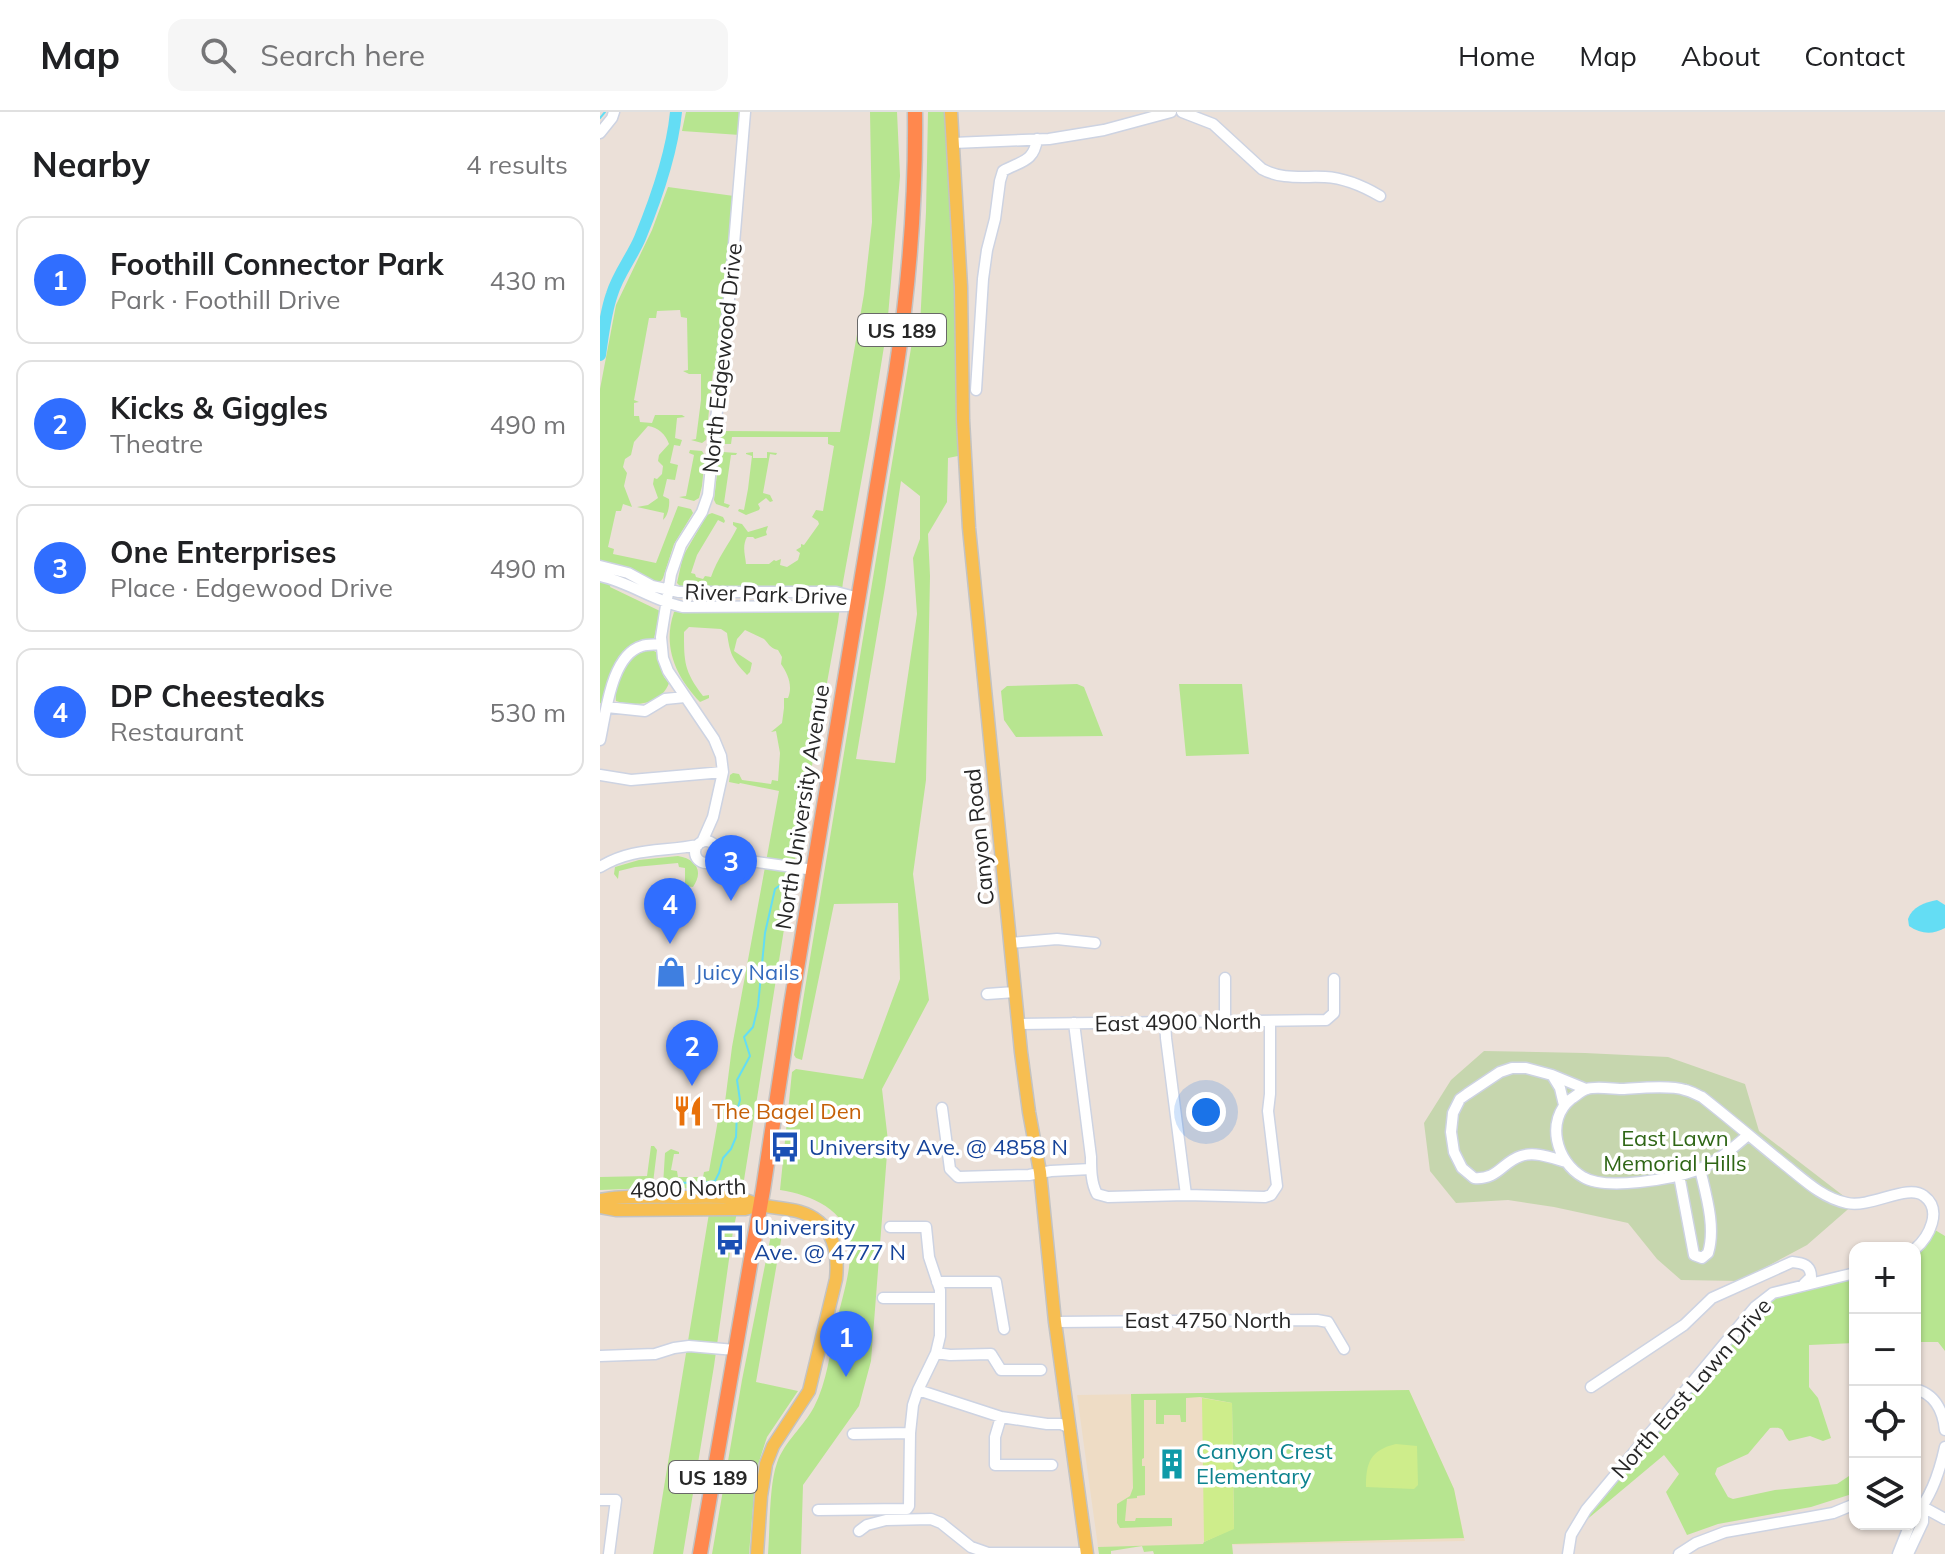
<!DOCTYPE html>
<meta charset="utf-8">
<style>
body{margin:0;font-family:Mulish,sans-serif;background:#f6f6f6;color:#202124}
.controls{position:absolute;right:24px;bottom:24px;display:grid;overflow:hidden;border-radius:16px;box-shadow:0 2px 6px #0004}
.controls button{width:72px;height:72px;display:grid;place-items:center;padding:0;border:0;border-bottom:2px solid #e0e0e0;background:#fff;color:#202124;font:40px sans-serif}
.you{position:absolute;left:606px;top:1000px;width:28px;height:28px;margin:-20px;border:6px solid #fff;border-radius:50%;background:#1a73e8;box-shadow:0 0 0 12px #1a73e833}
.badge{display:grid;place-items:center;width:52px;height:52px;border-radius:50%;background:#306eff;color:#fff;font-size:26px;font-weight:700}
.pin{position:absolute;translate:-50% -66px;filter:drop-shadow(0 2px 4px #0008)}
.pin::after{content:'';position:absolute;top:42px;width:28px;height:24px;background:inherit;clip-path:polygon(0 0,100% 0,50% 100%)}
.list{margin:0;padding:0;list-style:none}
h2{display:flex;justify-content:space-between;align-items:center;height:104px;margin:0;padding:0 32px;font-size:34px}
h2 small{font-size:26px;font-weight:400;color:#757577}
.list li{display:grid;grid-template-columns:52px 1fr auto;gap:24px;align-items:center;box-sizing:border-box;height:128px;margin:0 16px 16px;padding:0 16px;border:2px solid #e0e0e0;border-radius:16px}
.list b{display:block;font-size:30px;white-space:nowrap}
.list p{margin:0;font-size:26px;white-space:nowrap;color:#757577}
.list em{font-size:26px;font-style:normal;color:#757577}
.icon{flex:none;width:44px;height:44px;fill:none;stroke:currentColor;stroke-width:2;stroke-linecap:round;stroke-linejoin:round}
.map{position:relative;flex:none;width:1345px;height:1442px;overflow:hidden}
header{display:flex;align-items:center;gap:48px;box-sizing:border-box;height:112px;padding:0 40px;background:#fff;border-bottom:2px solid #e0e0e0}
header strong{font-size:38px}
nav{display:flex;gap:44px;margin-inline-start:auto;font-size:28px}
.search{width:560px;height:72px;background:#f6f6f6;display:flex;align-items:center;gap:20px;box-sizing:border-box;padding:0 28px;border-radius:16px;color:#757577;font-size:30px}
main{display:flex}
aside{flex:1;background:#fff}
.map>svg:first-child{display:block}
</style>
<header>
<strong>Map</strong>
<div class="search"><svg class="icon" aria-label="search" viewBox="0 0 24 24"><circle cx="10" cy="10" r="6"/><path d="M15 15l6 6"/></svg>Search here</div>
<nav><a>Home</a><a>Map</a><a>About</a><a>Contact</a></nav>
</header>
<main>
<aside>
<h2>Nearby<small>4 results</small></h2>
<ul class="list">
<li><span class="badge">1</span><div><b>Foothill Connector Park</b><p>Park · Foothill Drive</p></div><em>430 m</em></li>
<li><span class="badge">2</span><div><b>Kicks &amp; Giggles</b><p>Theatre</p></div><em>490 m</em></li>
<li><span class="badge">3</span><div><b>One Enterprises</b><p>Place · Edgewood Drive</p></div><em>490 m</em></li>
<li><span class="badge">4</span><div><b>DP Cheesteaks</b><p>Restaurant</p></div><em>530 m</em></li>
</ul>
</aside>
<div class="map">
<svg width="1345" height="1442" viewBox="0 0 1345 1442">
<rect width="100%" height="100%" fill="#ebe0d8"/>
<path fill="#eedcc5" d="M809 1278 854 1377 865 1429 498 1435 477 1283Z"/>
<path fill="#b7e590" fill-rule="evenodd" d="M86 0H141L140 23 82 19Z
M270 0H297L300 64 287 216 270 321 243 470 238 510 196 742 144 1068 133 1119 114 1254 83 1442H53L113 1077 67 1076 63 1073 65 1041 71 1037 79 1040V1042H74L71 1058 77 1059 78 1065H103L104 1060 109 1059 121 991 125 990 132 935 179 679 140 671 139 672 129 670 130 663 133 661 139 662 142 668 171 672 172 668 178 669 180 641 176 619 171 620 182 611 184 596V586H188C193 574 188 562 181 552L182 545 178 538C170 536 169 532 164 527L145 518 137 527 134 539 152 551 150 560 147 563C132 547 130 542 127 521L121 517 89 515 84 520C84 550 84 559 103 584L109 583V586L100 590C76 565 62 535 74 500L79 498 101 500H209L213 477 82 476 77 471 83 444 107 403 112 401 123 405 125 409 124 411 118 408 97 443 91 461 95 462 96 465 103 467 105 464 111 465C117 447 129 432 137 416L133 413V410L142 412 148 420 168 414 166 420 167 423 155 427 153 425H147C142 434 145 442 146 452H169L174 448 176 449 181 447 180 453 187 455 198 448 200 441 196 438 201 435V432L204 433 219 412 218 409 212 405 216 398 223 399 234 334 228 332V325H132L131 332H124L121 327 122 319 240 320 264 182 272 110Z
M328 0H345L357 200 358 344 348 346 347 390 328 422 330 464 326 668 313 762 329 888 282 977 288 1029 271 1249 259 1294 203 1373 201 1442H168C170 1417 169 1373 177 1351 184 1330 204 1314 214 1295 227 1270 230 1240 236 1212 241 1190 252 1157 250 1134 247 1097 211 1083 180 1078L192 960 196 957 263 967 300 867 298 791 234 792 202 948 196 946 194 943 313 224 320 213 326 100ZM301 369 320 384V427L313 446 317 502 295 651 256 647 285 475Z
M68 75 134 84 116 257 113 259 106 328 102 331 91 328 96 327 101 288V262H89L83 259 88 258 87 206 81 205 80 198 57 199 56 206H49L34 288 39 290 34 291V304H39L40 310 52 311 55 303H82L85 305 77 306 75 326 82 328 80 334 74 333 70 351 78 353 75 368 67 367 63 384 69 387C70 393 68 404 63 408L64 401 37 395 48 393 58 386 53 372 54 366 57 367 62 362 63 354 58 349 59 343 69 332C66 323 58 315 48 314L34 330 31 343 25 347 23 355 27 361 24 374 32 395 23 392 21 399H16L8 435 14 437 13 442 56 451 78 394 91 397 93 401 74 432 63 466 61 469 56 470 40 462 0 449V277L16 193 52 118Z
M90 338 102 339 105 344 102 374 99 386 94 389 79 385 86 384 94 343 89 341Z
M123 340 137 341 136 343H131L124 391 130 393 128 396 116 392 114 388 119 344Z
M153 340V346H167V340L177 341 176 343 170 342 163 381 170 383 173 389 170 390 166 386 158 392 160 396 159 398 146 403 138 399 139 397 144 398 148 377 152 344 146 342V341Z
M0 469 11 472 10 475 60 499 54 527C13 530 12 559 2 592L0 591Z
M50 537 56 540 64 565 69 571C61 593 35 595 16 589 14 577 21 554 31 545 37 540 43 539 50 537Z
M477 572 484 575 503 624 416 625 404 608 401 579 407 574Z
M579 572H642L649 642 586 644Z
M78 744C96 747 104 759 93 775L85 774V756L79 755 78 751 35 755 19 759 18 767 14 762 15 755 39 748Z
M51 1034H54L57 1038 53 1071 50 1076 0 1078V1065L47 1064Z
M174 1108 184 1111 156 1270 198 1279 167 1325 156 1359 149 1442H112L142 1268Z
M1335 1118 1345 1124V1239L1338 1230H1315V1141L1319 1139Z
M1255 1165V1231L1209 1233V1275L1218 1286 1231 1326 1223 1329 1210 1324 1189 1329C1180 1319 1187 1315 1170 1316L1148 1342 1117 1356 1115 1362 1128 1385 1133 1387 1175 1378 1237 1372 1252 1362 1255 1355V1381L1211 1395 1118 1412 1087 1423 1066 1380 1079 1362 1064 1343 978 1415 1160 1194 1181 1181Z
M809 1278 854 1377 864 1426 632 1432 633 1442H554L553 1439 544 1440 542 1434 511 1439V1442H499L498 1435 603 1432 604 1430 634 1416 632 1291 600 1285 586 1286V1310H581L580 1303H564V1312H556V1288H544V1346L542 1347V1354H545V1383L537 1384V1386L527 1387 525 1409H535L536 1406H572V1414L520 1416 517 1411V1392L530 1384 533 1376 531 1282Z"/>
<path fill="#c6d6ae" d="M884 939 985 941 1068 945 1145 972 1159 1019 1254 1092 1207 1133 1140 1169 1081 1168 1057 1147 1028 1111 954 1095 908 1088 856 1091 830 1059 824 1011 851 968Z"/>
<path fill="#ceed8b" d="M602 1286 632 1291 634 1417 604 1430Z
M796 1332 817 1334 818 1373 814 1377 766 1375C766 1351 770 1338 796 1332Z"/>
<path fill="#64ddf4" d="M1337 788 1345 793V816C1332 823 1321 822 1309 814L1308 807C1312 795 1325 790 1337 788Z"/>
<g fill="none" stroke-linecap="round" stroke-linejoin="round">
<path stroke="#64ddf4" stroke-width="2" d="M0 6 5 0
M64 1072C81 1069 99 1073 115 1069L119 1061 123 1046 131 1037 136 1025 137 999 140 988 137 968 150 944 144 925 153 915 158 894 165 821 175 777 179 774"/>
<path stroke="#64ddf4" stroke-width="12" d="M0 243C3 223 5 202 12 182 18 162 32 145 40 126 56 87 72 42 76 0"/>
<g stroke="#cdd3e2" stroke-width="13">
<path id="minor" d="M582 0 613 12 662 57C682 68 703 64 725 65 745 66 763 74 780 84
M0 21 12 6 14 0
M353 31 449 27 504 18 571 0
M376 278 383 167 387 138 395 107 400 69 403 59C421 49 434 50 437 27
M0 454 28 461 52 474 79 480H236L259 486
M0 464C29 470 54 489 83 495L247 494 259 486
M7 595 45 599 65 587 85 585
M0 628C6 601 11 543 42 534 48 532 56 533 61 532
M0 663 31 668 123 660
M95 740a11 11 0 1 1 22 0a11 11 0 1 1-22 0Z
M102 730 113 705 123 660 121 644 114 627 68 559 63 546 61 525 71 462 81 433 102 400 108 383 131 168 145 0
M111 750 142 748 214 758
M0 755C32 735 63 740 98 733
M410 831 457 827 495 831
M625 866V909
M387 882 415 880
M565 909 566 926 586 1083
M474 911 491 1045C491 1057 491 1071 497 1082L508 1085 586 1083 665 1085 671 1083 677 1074 668 999 670 982V909
M418 912 726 908 734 901V867
M952 963 986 977
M964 993 960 976 952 963 926 956H912L900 960 867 982 860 987 853 1001 851 1020 854 1040 862 1056 874 1066C898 1068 902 1050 921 1044 935 1039 952 1046 966 1050
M342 996 350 1057 358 1065 429 1063 451 1059 491 1057
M1148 1023C1133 1036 1116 1051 1097 1058 1072 1067 1006 1079 983 1065 956 1050 945 1008 971 987 976 984 982 978 987 977 995 974 1014 977 1024 977 1040 976 1070 973 1085 978 1091 979 1097 983 1102 985 1130 1007 1157 1030 1184 1052 1203 1067 1222 1086 1247 1091 1272 1096 1308 1071 1324 1084 1343 1098 1329 1125 1315 1137
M1079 1063 1094 1143 1102 1146 1108 1141C1116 1115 1106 1083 1100 1057
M337 1170H396L404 1217
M283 1186H340
M455 1210 717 1208 728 1210 744 1237
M336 1241 350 1243 391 1242 401 1258H441
M0 1244 55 1242 74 1236 89 1234 135 1238
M991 1275 1084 1213 1112 1186 1192 1150C1203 1151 1211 1153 1211 1165L1204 1172
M1315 1277C1335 1282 1343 1299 1345 1318
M318 1278 401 1305 447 1312H461L470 1316
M401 1305 395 1325V1353H452
M253 1322 310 1321
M0 1388H16L9 1442
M1315 1393 1323 1395 1345 1407
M218 1398 307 1397 309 1394 310 1321 313 1293 318 1278 336 1241 340 1224V1178L329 1145 326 1115H290
M1315 1403C1331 1386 1340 1358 1345 1335
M259 1419 267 1413 286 1408 331 1407 341 1411 371 1435 388 1441H487
M968 1442 971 1423 986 1398 1155 1195 1173 1181 1255 1161
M1079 1442 1096 1431 1125 1420 1211 1405 1233 1401 1255 1392
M1298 1442 1310 1412
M1308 1442 1323 1410V1395"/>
</g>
<g stroke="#c3c3c3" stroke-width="15">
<path id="major" d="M351 0 361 175 363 308 369 416 421 940 429 1000 440 1060 455 1210 487 1442
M0 1088C26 1083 54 1085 81 1085 99 1085 118 1084 137 1086 145 1087 152 1091 160 1093 182 1098 201 1095 219 1110 236 1124 238 1147 236 1167L209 1279 173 1334 166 1352 161 1384 157 1442
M0 1095 16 1098 133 1097H145L160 1093"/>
</g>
<g stroke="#c3c3c3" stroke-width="17">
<path id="highway" d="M100 1442 163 1078 191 893 296 259C309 173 316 87 315 0"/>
</g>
<use href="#minor" stroke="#fff" stroke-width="10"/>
<use href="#major" stroke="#f7be51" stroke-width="12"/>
<use href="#highway" stroke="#ff884e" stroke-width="14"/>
</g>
<defs>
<g id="shop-bare" transform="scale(2.4)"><path d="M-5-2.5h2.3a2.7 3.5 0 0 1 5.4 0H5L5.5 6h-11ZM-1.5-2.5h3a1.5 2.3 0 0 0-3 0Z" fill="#3f7fe0" stroke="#fff" stroke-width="2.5" paint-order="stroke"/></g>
<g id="restaurant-bare" transform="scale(2.4)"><path d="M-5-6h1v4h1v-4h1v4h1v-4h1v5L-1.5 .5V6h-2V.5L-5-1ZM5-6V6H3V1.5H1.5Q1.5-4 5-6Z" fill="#e8710a" stroke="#fff" stroke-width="2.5" paint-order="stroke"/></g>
<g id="bus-bare" transform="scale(2.4)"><path d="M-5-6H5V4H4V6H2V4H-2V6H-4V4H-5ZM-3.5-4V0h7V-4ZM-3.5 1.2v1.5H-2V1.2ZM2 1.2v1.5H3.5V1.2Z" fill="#1a4fb4" stroke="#fff" stroke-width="2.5" paint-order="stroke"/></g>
<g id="building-bare" transform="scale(2.4)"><path d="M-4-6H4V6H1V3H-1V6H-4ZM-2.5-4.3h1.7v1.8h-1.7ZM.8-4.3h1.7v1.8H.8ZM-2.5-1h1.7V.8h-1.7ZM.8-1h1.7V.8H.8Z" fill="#0f9aa8" stroke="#fff" stroke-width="2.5" paint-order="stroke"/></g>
</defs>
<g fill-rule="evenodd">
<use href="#shop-bare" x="71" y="860"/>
<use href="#restaurant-bare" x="88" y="999"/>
<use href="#bus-bare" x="185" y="1035"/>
<use href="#bus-bare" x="130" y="1128"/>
<use href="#building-bare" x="572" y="1352"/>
</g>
<g text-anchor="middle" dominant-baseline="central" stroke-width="7" stroke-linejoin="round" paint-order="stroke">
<g fill="#fff" stroke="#686868" stroke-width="2">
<rect x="258" y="202" width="88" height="32" rx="6"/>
<rect x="69" y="1349" width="88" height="32" rx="6"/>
</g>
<g font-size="20" font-weight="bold" fill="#272727">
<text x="302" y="218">US 189</text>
<text x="113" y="1365">US 189</text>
</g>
<g font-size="22" fill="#272727" stroke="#fff">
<text transform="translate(122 246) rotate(-84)">North Edgewood Drive</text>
<text transform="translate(166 482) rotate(2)">River Park Drive</text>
<text transform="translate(202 695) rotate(-81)">North University Avenue</text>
<text transform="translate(379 725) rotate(-96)">Canyon Road</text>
<text transform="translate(578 910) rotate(-1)">East 4900 North</text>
<text transform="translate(88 1076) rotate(-2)">4800 North</text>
<text x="608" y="1208">East 4750 North</text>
<text transform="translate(1091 1276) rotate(-49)">North East Lawn Drive</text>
</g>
<g font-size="22" fill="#366cbe" stroke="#fff" text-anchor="start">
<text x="95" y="860">Juicy Nails</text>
</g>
<g font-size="22" fill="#c56008" stroke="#fff" text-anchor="start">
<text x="112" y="999">The Bagel Den</text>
</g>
<g font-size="22" fill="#2f6616" stroke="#fff">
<text x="1075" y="1026">East Lawn<tspan x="1075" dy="25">Memorial Hills</tspan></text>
</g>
<g font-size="22" fill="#164399" stroke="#fff" text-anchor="start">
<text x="209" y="1035">University Ave. @ 4858 N</text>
<text x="154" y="1115">University<tspan x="154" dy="25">Ave. @ 4777 N</tspan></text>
</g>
<g font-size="22" fill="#0d838f" stroke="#fff" text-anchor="start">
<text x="596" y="1339">Canyon Crest<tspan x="596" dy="25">Elementary</tspan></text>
</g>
</g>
</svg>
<div class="controls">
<button>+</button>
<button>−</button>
<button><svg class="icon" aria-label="locate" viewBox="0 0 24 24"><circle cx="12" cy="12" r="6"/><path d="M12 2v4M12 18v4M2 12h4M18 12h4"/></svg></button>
<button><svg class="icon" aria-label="layers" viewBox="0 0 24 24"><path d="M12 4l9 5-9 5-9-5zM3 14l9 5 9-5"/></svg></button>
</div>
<div class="you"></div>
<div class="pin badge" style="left:246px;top:1265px">1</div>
<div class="pin badge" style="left:92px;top:974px">2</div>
<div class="pin badge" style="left:131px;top:789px">3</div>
<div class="pin badge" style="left:70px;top:832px">4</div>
</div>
</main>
